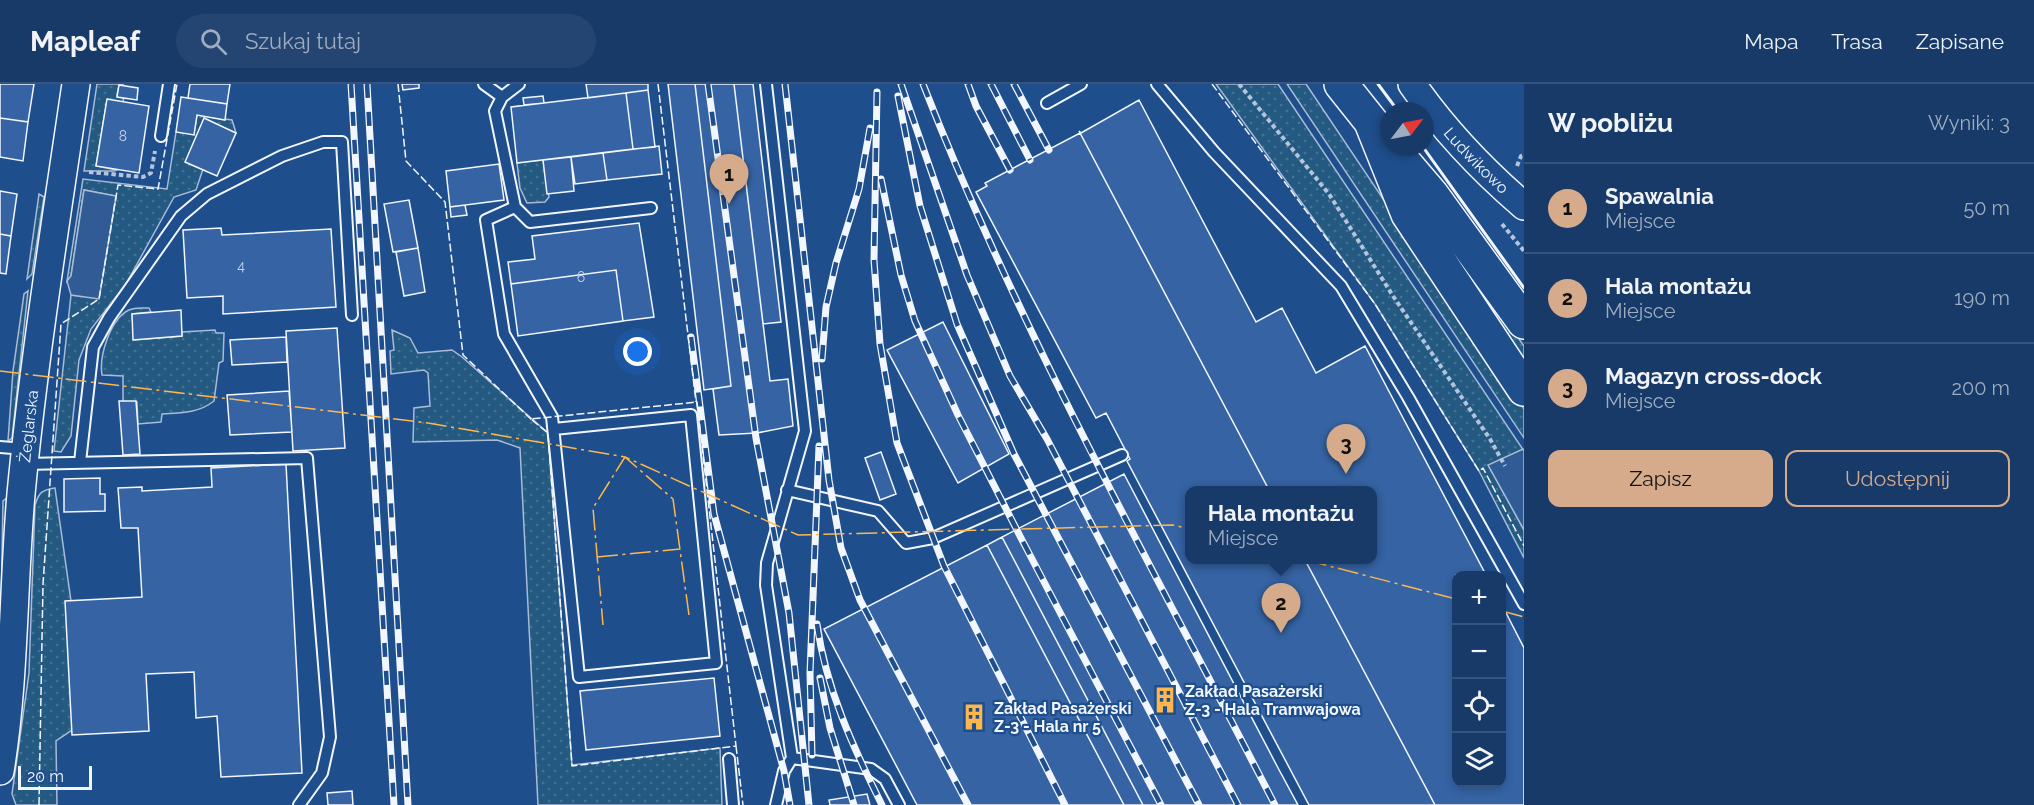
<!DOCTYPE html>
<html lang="pl">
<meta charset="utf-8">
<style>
body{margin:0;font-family:Raleway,sans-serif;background:#244571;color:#f1f3f6}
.controls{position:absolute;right:18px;bottom:18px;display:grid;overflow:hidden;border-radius:12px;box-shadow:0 3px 9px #0003}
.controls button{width:54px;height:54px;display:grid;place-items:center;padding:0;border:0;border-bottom:2px solid #36547d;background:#173a69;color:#f1f3f6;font:30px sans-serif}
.compass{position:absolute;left:1380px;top:18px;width:54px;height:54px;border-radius:50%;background:#173a69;box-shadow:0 3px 9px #0003;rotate:58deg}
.scale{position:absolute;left:18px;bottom:15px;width:74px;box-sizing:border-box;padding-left:6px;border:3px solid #f2f6ff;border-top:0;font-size:16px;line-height:21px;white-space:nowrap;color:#f2f6ff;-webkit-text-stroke:4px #1f4e8c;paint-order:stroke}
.you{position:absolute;left:638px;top:268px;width:21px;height:21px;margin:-15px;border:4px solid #fff;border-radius:50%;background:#1a73e8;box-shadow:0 0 0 9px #1a73e833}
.badge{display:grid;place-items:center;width:39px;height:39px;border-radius:50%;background:#d6ab8b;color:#111;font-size:20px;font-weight:700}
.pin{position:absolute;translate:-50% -50px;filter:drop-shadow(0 2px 3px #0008)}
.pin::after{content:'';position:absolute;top:32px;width:21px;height:18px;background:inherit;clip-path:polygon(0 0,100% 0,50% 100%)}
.popup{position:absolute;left:1185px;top:402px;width:192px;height:78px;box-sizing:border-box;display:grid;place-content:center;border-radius:12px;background:#173a69;filter:drop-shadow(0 2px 4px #0005);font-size:20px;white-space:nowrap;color:#9eadc0}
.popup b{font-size:22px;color:#f1f3f6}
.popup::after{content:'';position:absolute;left:50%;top:100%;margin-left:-12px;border:12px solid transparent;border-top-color:#173a69}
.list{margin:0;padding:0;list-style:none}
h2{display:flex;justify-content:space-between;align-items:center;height:78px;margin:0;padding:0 24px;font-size:26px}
h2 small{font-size:20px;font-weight:400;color:#9eadc0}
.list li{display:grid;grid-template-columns:39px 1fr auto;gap:18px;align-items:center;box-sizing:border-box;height:90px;padding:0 24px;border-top:2px solid #36547d}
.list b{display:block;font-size:22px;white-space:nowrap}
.list p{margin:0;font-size:20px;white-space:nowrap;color:#9eadc0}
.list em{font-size:20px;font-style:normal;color:#9eadc0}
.actions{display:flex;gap:12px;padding:18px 24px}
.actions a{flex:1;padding:14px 0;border:2px solid #d6ab8b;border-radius:12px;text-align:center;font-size:21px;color:#d6ab8b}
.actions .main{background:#d6ab8b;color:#111}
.icon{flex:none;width:33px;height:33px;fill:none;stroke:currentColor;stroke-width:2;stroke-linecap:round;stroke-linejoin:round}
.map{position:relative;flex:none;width:1524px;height:721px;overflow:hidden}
header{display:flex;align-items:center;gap:36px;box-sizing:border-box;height:84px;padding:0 30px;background:#173a69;border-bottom:2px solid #36547d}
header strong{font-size:28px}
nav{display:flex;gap:33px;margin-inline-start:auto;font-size:21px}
.search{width:420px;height:54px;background:#244571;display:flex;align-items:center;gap:15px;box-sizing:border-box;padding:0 21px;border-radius:33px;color:#9eadc0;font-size:22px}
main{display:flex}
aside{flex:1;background:#173a69}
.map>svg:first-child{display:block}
</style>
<header>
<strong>Mapleaf</strong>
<div class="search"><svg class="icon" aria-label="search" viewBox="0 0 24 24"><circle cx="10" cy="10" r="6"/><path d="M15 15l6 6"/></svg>Szukaj tutaj</div>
<nav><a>Mapa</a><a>Trasa</a><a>Zapisane</a></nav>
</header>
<main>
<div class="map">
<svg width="1524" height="721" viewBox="0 0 1524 721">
<defs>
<pattern id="green-dots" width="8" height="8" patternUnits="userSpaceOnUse" patternTransform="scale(1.5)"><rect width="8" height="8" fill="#245a82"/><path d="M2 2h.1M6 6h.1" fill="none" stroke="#447295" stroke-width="1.8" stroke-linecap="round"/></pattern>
</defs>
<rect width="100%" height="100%" fill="#1f4e8c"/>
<path fill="url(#green-dots)" stroke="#a8bbd7" stroke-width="1.5" d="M97 0H124L119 1 117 12 124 14 123 18 107 16 96 82 117 86 114 87H84Z
M1216 0H1278L1524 367 1489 382 1524 446V474L1479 387 1375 220Z
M1287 0H1306L1524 325V354Z
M197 31 232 36 236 49 205 35 203 85 196 106 174 113 126 200 91 245 79 276 71 352 61 368 54 367 71 211 99 214 116 112 84 106 71 192 67 197 83 95 167 105 176 48 194 50Z
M543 76 549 113 545 118 527 119 520 104 517 79Z
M39 110 44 113 32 190 27 195Z
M1457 173 1461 174 1524 262V277Z
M28 207 12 354 8 357 13 287 24 210Z
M149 224 151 228 132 230 134 256 182 252V248L215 246 216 249H224L223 277 219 279 214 317C199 329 181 329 162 330L161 338 138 340 137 318 123 319V292L102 291C99 272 110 235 129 226 135 223 142 224 149 224Z
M392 246 410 254 418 269 452 266 462 273 548 349 572 681 720 664 722 721H538L520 364 497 356 413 358 414 324 430 322 428 289 424 286 391 290 390 267 394 266Z
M55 404 71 517 72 646 56 657 57 721H16L12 710 29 589 35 421C39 408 42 406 55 404Z
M7 414H8L0 578 3 417Z"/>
<path fill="#305b95" stroke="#a8bbd7" stroke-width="1.5" d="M84 106 116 112 99 215 71 211 67 197 71 192Z
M1523 365 1524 367V446L1488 381Z"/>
<path fill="#3563a3" stroke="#f2f6ff" stroke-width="1.5" d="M0 0H34L28 38 0 34Z
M190 0H230L227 20 188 14Z
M402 0H419V4L403 6Z
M586 0H648V6L588 14Z
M668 0H695L731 302 704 306Z
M695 0H734L770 297 788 295 793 342 757 349 719 351 713 305 731 302Z
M734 0H753L781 238 763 240Z
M119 1 138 4 137 16 117 13Z
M648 6 655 63 633 65 626 9Z
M626 9 633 65 517 79 511 23Z
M543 12 544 19 524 21 523 14Z
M181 13 227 20 225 36 197 31 194 51 176 48Z
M107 15 149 22 139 89 96 82Z
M1139 16 1256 238 1282 224 1316 289 1365 262 1486 491H1456V698H1502V521L1524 564V721H1435L1305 476H1372V406H1269L1079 47 1081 49Z
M0 34 28 38 23 77 0 73Z
M204 34 236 49 217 92 185 78Z
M1080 49 1269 406H1190V476H1305L1435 721H1309L1127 377 1130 375 1106 329 1096 334 976 108 987 102 985 99Z
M659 62 662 90 607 96 603 69Z
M603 69 607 96 575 100 571 73Z
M571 73 574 107 547 110 543 76Z
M499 80 504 116 450 123 446 87Z
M0 107 17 110 11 152 0 150Z
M409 116 418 164 393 168 384 120Z
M465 121 467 131 451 133 450 123Z
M639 139 654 233 623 237 616 186 511 200 508 178 535 175 532 152Z
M221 144 222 151 331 145 336 223 223 230V212L187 214 183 146Z
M0 150 11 152 6 190 0 189Z
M418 164 425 208 404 212 396 168Z
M616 186 623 237 518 252 511 200Z
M181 226 182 252 133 256 132 230Z
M943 238 1009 370 958 399 887 266Z
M337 244 345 364 293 367 286 247Z
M286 253 287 278 232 281 230 256Z
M289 307 292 348 230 351 227 311Z
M119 317H136L140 370 123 371Z
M881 368 896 410 880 416 865 374Z
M286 380 302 689 221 693 217 632 196 634 194 588 146 590 149 647 72 651 65 517 142 513 138 444H121L118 404 142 403V407L212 403 211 384Z
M1124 390 1277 682 1298 721H1143L1002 453Z
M100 394V410H105V427L64 428V395Z
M1002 453 1143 721H1124L987 461Z
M987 461 1124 721H917L824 545Z
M714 594 720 652 586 666 580 607Z
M352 707 353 721H328L327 709Z
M867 710 870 721H830L829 716Z"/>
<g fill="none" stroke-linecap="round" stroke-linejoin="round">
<g stroke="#f2f6ff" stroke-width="14">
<path id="service" d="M484 0 502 13
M519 0 502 13 495 27 515 123 530 138 651 124
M766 0 805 347 767 479 766 501 792 674 784 687 776 721
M1157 0 1214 68 1341 202 1408 313 1524 520
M1047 19 1081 0
M161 52 169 0
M515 123 486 136 504 250 552 333 579 593 716 579 691 331 554 345
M0 363 25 365
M80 378 93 263 109 234 181 132 207 110 282 72 323 58H342L352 231
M25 380 307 374 330 653 322 689 299 721
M787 406 878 427 906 459 933 454 1122 371
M792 674 871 685 885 695 899 721
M729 675 733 721"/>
</g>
<g stroke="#f2f6ff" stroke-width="30">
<g id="tertiary">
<path id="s1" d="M1412 0C1444 46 1481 85 1524 122"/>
<path id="s2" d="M0 687C15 595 13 503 21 410 34 273 56 137 76 0"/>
</g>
</g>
<g stroke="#f2f6ff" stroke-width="36">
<path id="primary" d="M1341 0 1384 54
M1371 38 1408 130 1524 305
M1391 63 1432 111 1524 238"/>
</g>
<path stroke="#b3c4dc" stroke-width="4" stroke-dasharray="4.5 3" stroke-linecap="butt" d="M1239 0 1329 110 1393 212 1490 355 1505 382
M1517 82 1521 72 1524 71
M89 88 143 93 151 89 155 67
M1502 140 1524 167"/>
<use href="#service" stroke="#1f4e8c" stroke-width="10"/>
<use href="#tertiary" stroke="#1f4e8c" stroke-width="27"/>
<use href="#primary" stroke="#1f4e8c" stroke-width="33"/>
<g stroke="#f2f6ff" stroke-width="7">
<path id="rail" d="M351 0 394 721
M367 0 408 721
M708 0 756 354 789 529 809 721
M785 0 829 396 841 464 860 516 968 721
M901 0 967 191 1010 292 1047 355 1238 721
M923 0C1020 249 1153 484 1275 721
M968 0 976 22 1010 86
M991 0 1030 76
M1014 0 1049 66
M877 8 874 176 880 260 897 359 944 482 1065 721
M898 12 920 122 957 240 1014 370 1199 721
M881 95 901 191 915 237 958 331 1021 454 1161 721
M691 253 714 430 784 687 790 721
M822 275 826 223 836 179 859 105 870 44
M817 540C826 605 853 663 882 721
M820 594 830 644 854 721
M812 671 810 589 819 362"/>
</g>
<use href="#rail" stroke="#1f4e8c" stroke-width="4.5" stroke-dasharray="14" stroke-linecap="butt"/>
<path stroke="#f2f6ff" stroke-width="1.5" stroke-dasharray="8 3" stroke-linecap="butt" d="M398 0 406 77 445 118 463 271 532 336
M658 0 696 318
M1212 0 1375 220 1479 387 1483 384 1524 462
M697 318 736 662 572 682 548 349 531 335Z
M736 662 743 721
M39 721 43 500 61 240 99 215 118 101 158 105 177 0"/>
<path stroke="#f2f6ff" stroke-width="3" d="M1378 0 1398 27
M1423 63 1524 204"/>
<path stroke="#ffb74d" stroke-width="1.5" stroke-dasharray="21 4.5 3 4.5" stroke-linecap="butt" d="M0 287 428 339 625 373 593 424 603 541
M597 473 680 465
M1306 476 1456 515
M1502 527 1524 533
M689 531 673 415 625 373 798 451 1173 441 1190 445"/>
</g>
<defs>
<g id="building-bare" transform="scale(2.07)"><path d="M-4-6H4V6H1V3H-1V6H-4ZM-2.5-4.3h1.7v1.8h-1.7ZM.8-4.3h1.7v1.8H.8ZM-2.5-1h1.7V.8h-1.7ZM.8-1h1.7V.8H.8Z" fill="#ffb74d" stroke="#1f4e8c" stroke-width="2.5" paint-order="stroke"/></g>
</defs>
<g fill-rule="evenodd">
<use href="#building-bare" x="1165" y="616"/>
<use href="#building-bare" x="974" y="633"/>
</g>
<g text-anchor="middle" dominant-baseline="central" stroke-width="4.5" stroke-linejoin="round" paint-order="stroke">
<g font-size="14" fill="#c3d1e8">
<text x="123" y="52">8</text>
<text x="241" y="182">4</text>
<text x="581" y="193">6</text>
</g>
<g font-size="16" fill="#f2f6ff" stroke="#1f4e8c">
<text stroke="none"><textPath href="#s1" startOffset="100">Ludwikowo</textPath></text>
<text stroke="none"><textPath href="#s2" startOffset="346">Żeglarska</textPath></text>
</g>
<g font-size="16" font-weight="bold" fill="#f2f6ff" stroke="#1f4e8c" text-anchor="start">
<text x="1185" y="607">Zakład Pasażerski<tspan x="1185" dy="18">Z-3 - Hala Tramwajowa</tspan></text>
<text x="994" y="624">Zakład Pasażerski<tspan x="994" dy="18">Z-3 - Hala nr 5</tspan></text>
</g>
</g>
</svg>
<div class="controls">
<button>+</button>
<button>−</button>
<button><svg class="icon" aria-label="locate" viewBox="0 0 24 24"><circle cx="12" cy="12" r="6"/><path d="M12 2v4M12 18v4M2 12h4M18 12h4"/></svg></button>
<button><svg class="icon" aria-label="layers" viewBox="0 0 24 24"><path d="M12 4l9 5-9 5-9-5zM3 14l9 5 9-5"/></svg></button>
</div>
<svg class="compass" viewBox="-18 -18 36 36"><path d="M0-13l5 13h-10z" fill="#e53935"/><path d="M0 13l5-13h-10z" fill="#9eadc0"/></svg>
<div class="scale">20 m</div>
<div class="you"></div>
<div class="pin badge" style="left:729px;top:120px">1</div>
<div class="pin badge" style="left:1281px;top:549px">2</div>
<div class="popup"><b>Hala montażu</b>Miejsce</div>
<div class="pin badge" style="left:1346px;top:390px">3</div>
</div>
<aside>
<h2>W pobliżu<small>Wyniki: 3</small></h2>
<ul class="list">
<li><span class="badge">1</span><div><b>Spawalnia</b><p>Miejsce</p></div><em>50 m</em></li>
<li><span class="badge">2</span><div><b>Hala montażu</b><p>Miejsce</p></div><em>190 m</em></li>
<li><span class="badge">3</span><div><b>Magazyn cross-dock</b><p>Miejsce</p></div><em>200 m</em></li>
</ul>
<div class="actions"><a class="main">Zapisz</a><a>Udostępnij</a></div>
</aside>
</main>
